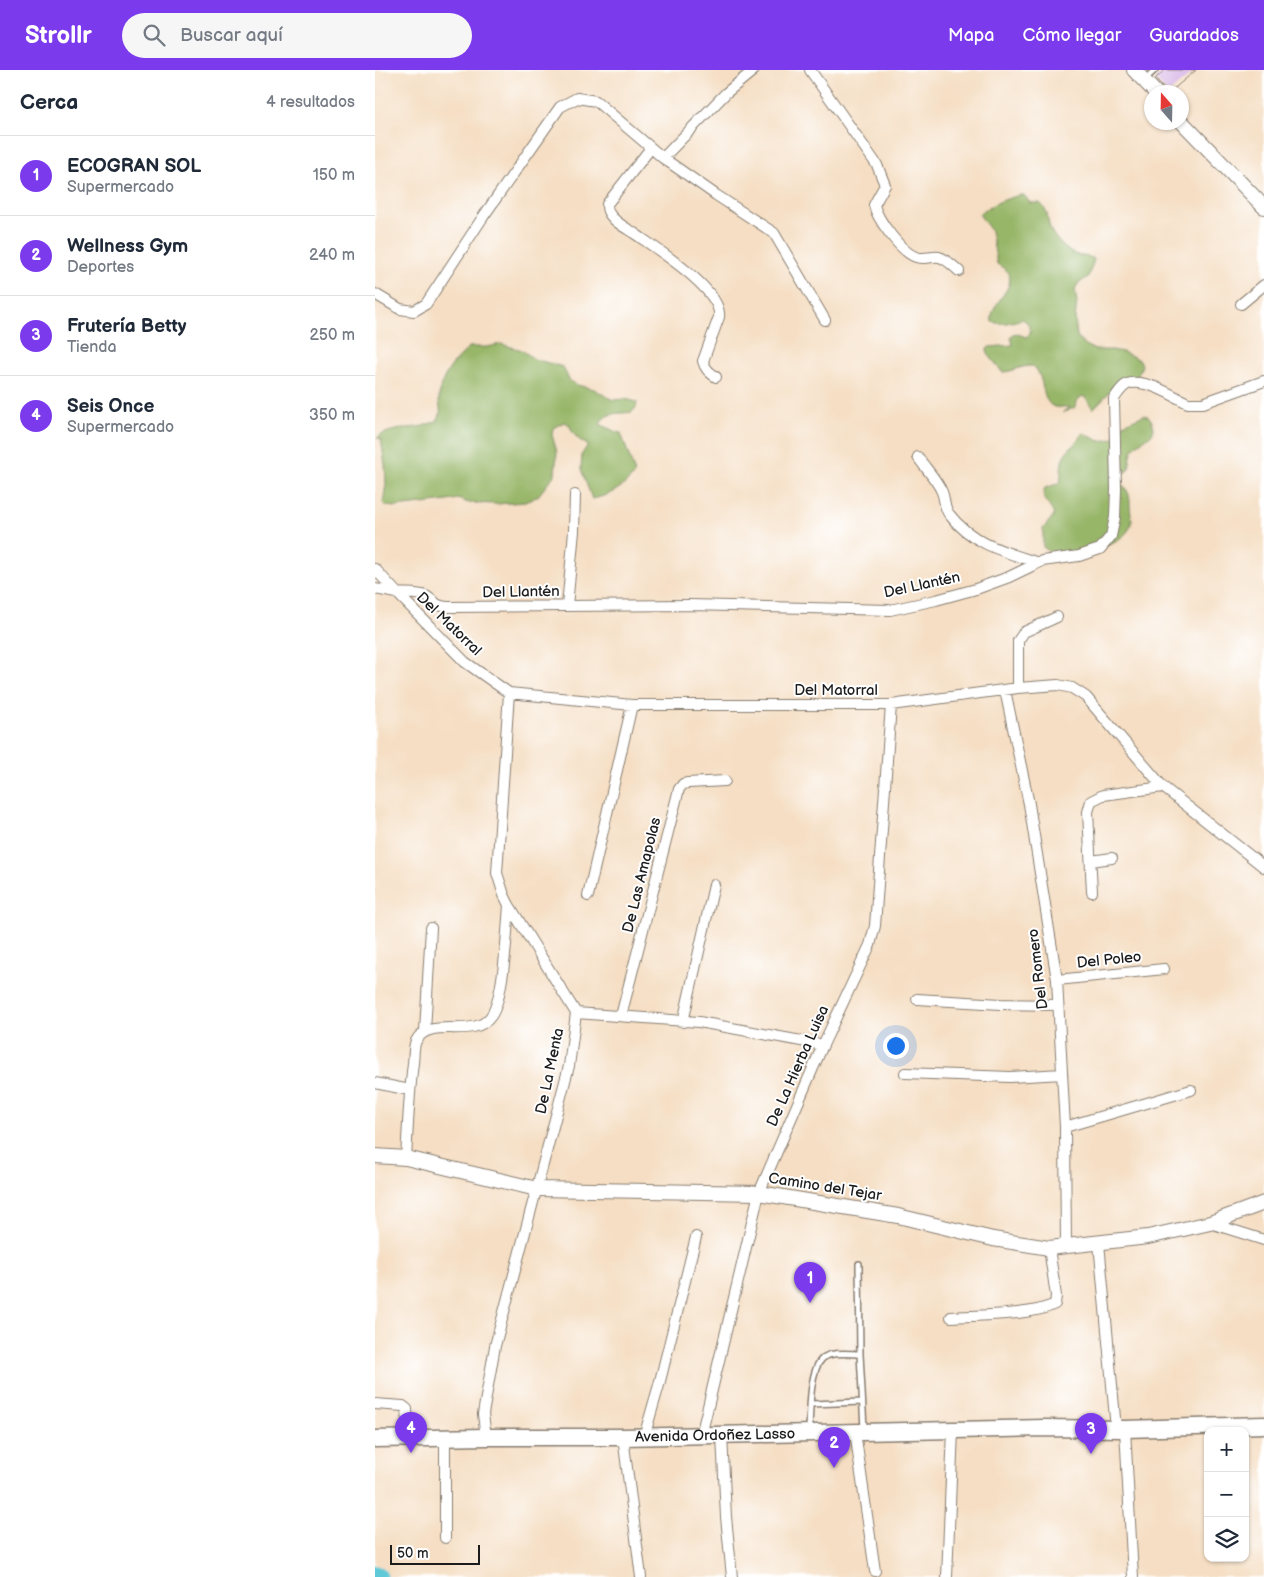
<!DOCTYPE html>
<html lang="es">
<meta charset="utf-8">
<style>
body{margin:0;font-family:"Balsamiq Sans",sans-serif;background:#f6f6f7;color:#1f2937}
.controls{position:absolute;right:15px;bottom:15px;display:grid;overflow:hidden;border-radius:10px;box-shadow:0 1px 4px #0004}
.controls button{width:45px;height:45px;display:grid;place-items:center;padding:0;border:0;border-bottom:1px solid #e0e1e3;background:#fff;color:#1f2937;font:25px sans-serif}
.compass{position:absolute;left:769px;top:15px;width:45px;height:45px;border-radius:50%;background:#fff;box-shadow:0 1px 4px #0004;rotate:340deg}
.scale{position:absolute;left:15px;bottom:12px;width:90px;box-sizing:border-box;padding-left:5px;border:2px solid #1c1c1c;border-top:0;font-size:14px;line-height:18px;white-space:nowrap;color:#1c1c1c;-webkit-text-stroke:4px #fff;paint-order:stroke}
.you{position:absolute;left:520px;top:975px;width:18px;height:18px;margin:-12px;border:4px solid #fff;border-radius:50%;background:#1a73e8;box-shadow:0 0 0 8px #1a73e833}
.badge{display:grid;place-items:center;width:32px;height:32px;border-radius:50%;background:#7c3aed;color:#fff;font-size:16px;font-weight:700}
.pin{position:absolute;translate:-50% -41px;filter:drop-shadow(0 1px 2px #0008)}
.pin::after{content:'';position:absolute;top:26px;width:18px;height:15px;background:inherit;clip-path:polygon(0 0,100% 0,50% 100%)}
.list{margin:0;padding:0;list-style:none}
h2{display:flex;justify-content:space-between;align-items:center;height:65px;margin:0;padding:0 20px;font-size:21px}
h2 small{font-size:16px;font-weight:400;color:#747a83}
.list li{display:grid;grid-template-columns:32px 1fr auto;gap:15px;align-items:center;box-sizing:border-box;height:80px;padding:0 20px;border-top:1px solid #e0e1e3}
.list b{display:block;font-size:19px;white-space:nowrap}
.list p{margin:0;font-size:16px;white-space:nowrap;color:#747a83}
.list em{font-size:16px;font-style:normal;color:#747a83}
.icon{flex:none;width:28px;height:28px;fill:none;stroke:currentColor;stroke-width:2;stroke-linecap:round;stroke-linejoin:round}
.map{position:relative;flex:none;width:889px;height:1507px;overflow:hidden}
header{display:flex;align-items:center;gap:30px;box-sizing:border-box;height:70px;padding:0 25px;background:#7c3aed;color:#fff}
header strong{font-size:24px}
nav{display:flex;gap:28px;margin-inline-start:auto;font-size:18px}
.search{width:350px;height:45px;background:#f6f6f7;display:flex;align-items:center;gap:12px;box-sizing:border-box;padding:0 18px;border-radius:28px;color:#747a83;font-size:19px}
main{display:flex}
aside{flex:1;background:#fff}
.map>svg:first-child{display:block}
</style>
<header>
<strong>Strollr</strong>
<div class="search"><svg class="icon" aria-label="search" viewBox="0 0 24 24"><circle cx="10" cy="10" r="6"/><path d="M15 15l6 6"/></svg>Buscar aquí</div>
<nav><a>Mapa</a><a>Cómo llegar</a><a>Guardados</a></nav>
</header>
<main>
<aside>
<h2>Cerca<small>4 resultados</small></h2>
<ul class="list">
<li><span class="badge">1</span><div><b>ECOGRAN SOL</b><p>Supermercado</p></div><em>150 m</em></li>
<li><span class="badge">2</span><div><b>Wellness Gym</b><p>Deportes</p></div><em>240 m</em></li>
<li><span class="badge">3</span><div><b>Frutería Betty</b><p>Tienda</p></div><em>250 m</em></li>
<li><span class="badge">4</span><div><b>Seis Once</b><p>Supermercado</p></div><em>350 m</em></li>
</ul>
</aside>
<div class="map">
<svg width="889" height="1507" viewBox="0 0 889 1507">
<rect width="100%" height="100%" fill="#fff"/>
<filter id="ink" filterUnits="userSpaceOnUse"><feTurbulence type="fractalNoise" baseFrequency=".02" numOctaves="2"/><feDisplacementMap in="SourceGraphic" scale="10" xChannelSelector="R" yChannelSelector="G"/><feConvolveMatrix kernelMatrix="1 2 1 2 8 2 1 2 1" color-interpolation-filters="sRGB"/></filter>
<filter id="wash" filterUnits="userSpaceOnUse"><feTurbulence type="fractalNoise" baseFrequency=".0096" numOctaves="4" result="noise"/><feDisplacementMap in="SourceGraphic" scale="20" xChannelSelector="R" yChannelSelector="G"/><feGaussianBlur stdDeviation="1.12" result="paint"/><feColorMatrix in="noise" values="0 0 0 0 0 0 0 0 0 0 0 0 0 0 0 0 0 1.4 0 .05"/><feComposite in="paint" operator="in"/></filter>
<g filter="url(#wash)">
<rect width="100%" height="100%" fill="#f5dec3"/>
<path fill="#97b668" stroke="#5a6942" d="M645 125H649L655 133H665C675 143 671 147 675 158 678 167 690 180 699 184 705 186 711 186 718 188L719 190 713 207 703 214 700 219 702 232 700 248 702 266 708 274 720 280H737L748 282 765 290 767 295 762 308 744 312 718 339 711 328 707 326 702 331 701 337 687 343 694 337C689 336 685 338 681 337 665 335 671 306 658 296 647 295 638 302 627 302L613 284 612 279 614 277 638 275 636 266 640 263 651 267 655 264C655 258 653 251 647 249 638 252 627 255 617 252 613 230 655 212 622 194L616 161 604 144C616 134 630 129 645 125Z
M126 274 147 280 159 289 188 297 194 310 202 315 219 319 238 330 250 329 262 332 261 338 257 342C246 344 230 341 225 354L241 362 246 363 260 403C250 417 234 426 217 429L206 399 207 384 213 375C205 372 196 363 195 355L189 352 178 358 177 365 182 382 180 404 163 426 157 429 150 432 121 434 94 433 83 429 73 431 21 437 11 436 8 433 11 414 10 395 6 369 2 368C10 360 32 358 43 357 49 356 56 353 62 351 68 342 64 338 64 329 64 308 79 291 93 279L94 277H112Z
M769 345C773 346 775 347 777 352 785 366 765 369 759 378 754 386 756 398 752 401 750 403 747 403 745 405L744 414C754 419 755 425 755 436 755 441 757 446 757 451 753 481 690 483 668 485L675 482 668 477V459L679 445C676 436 665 429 670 418L685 413C687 405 685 396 688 388 692 377 703 374 708 363L725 371 738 369 748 354Z"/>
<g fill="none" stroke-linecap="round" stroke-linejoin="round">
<path stroke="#5ec9d7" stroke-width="21" d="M0 1506 2 1507"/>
</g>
<g id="blocks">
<path fill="#d1abe3" d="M790 0H821L795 22H792L780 9Z"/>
</g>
</g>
<g filter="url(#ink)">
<use href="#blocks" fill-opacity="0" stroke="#887d70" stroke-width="1"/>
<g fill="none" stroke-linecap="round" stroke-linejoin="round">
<g stroke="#887d70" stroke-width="8">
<path id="lane" d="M769 10 780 0
M484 1194 485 1284
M436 1334 487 1332
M434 1361C435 1344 434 1301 447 1289 455 1281 474 1284 485 1284L489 1359"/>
</g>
<g stroke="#887d70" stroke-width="12">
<path id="street" d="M435 0 502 95 510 115 499 135C502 149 526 182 541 187 548 190 556 186 564 187 572 189 578 196 584 201
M275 79 232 134C232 136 232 139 233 141 237 151 251 158 259 163 280 178 348 220 344 247L328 291C330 299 334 302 341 307
M288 88 341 125 399 163 450 250
M0 224 25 239 39 241 51 234 108 147 185 37 202 28 221 31 288 88 351 23 379 0
M866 234 889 215
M543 387C550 398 562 410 567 422 570 429 569 438 574 444 596 473 629 482 661 492
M0 499 22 523C30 524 43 523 51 526 61 532 60 536 73 537L315 535 515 540 561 530 601 519 634 507 667 491 704 486 725 479 736 466 740 447 741 419 739 329C743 323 748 314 756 313 773 310 798 326 813 333H828L889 311
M0 519 22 523 90 592 134 623 257 635H516L643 618 683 615 697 618 711 627 788 717 889 797
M192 536 199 461 200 425
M643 618V571L649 562 682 547
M630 620 654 734 682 910 690 1057 691 1177
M716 791 737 788
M717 822 713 742 716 731 728 725 788 717
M213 826 257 635
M682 910 789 899
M542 929 626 934 683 935
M201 943 324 952 448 975
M246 946 304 719 308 714 313 713 350 711
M308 952 339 815
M50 961 56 858
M530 1003 635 1007 687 1004
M0 1013 35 1020
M690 1057 816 1020
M31 1088C33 1056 34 1025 38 993 39 987 38 977 41 971 54 945 99 971 116 946 129 928 132 860 134 835
M835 1153 889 1170
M724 1173 741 1359
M576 1247C604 1245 657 1246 680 1234L681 1226 674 1178
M0 1334 28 1336 32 1339 34 1369
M750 1359 758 1507
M480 1362 500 1501
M347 1365 351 1447 357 1507
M326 1366 384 1123 448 975 495 875 500 856 516 635
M111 1367 108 1344 120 1276 194 996 201 943 134 835 129 825 122 803 134 623
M248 1367 266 1507
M269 1367 284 1315 321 1167
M70 1468V1368
M572 1507 578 1360"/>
</g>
<g stroke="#887d70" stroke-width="16">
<path id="secondary" d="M759 0 780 22
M806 51 889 137
M0 1086 31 1088 162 1119 384 1123 523 1146 618 1169 674 1178 773 1167 835 1153 889 1133"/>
</g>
<g stroke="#887d70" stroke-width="19">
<g id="primary">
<path id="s1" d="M0 1369 111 1367H248L669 1358 750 1359 889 1355"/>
</g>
</g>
<use href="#lane" stroke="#fff" stroke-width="5"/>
<use href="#street" stroke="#fff" stroke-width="10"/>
<use href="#secondary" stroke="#fff" stroke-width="14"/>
<use href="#primary" stroke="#fff" stroke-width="16"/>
</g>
</g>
<g text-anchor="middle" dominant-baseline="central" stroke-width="4" stroke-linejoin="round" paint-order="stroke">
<g font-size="15" fill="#1c1c1c" stroke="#fff">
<text transform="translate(547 515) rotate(-12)">Del Llantén</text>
<text transform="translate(146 522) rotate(-1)">Del Llantén</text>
<text transform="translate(74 554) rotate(44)">Del Matorral</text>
<text x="461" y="620">Del Matorral</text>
<text transform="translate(267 805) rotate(-76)">De Las Amapolas</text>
<text transform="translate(734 890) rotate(-6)">Del Poleo</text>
<text transform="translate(663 899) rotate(-97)">Del Romero</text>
<text transform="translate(423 996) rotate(-66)">De La Hierba Luisa</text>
<text transform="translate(175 1001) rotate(-78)">De La Menta</text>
<text transform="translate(450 1117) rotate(9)">Camino del Tejar</text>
<text stroke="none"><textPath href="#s1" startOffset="340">Avenida Ordoñez Lasso</textPath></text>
</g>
</g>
</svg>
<div class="controls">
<button>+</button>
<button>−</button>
<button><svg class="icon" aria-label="layers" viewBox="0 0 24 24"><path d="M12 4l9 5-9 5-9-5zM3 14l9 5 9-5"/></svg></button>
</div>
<svg class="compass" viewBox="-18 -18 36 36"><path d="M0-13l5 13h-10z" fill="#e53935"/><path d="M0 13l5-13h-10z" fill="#747a83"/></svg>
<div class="scale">50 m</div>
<div class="you"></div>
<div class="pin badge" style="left:435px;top:1233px">1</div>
<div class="pin badge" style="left:459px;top:1398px">2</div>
<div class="pin badge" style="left:716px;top:1384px">3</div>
<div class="pin badge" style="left:36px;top:1383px">4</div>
</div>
</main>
